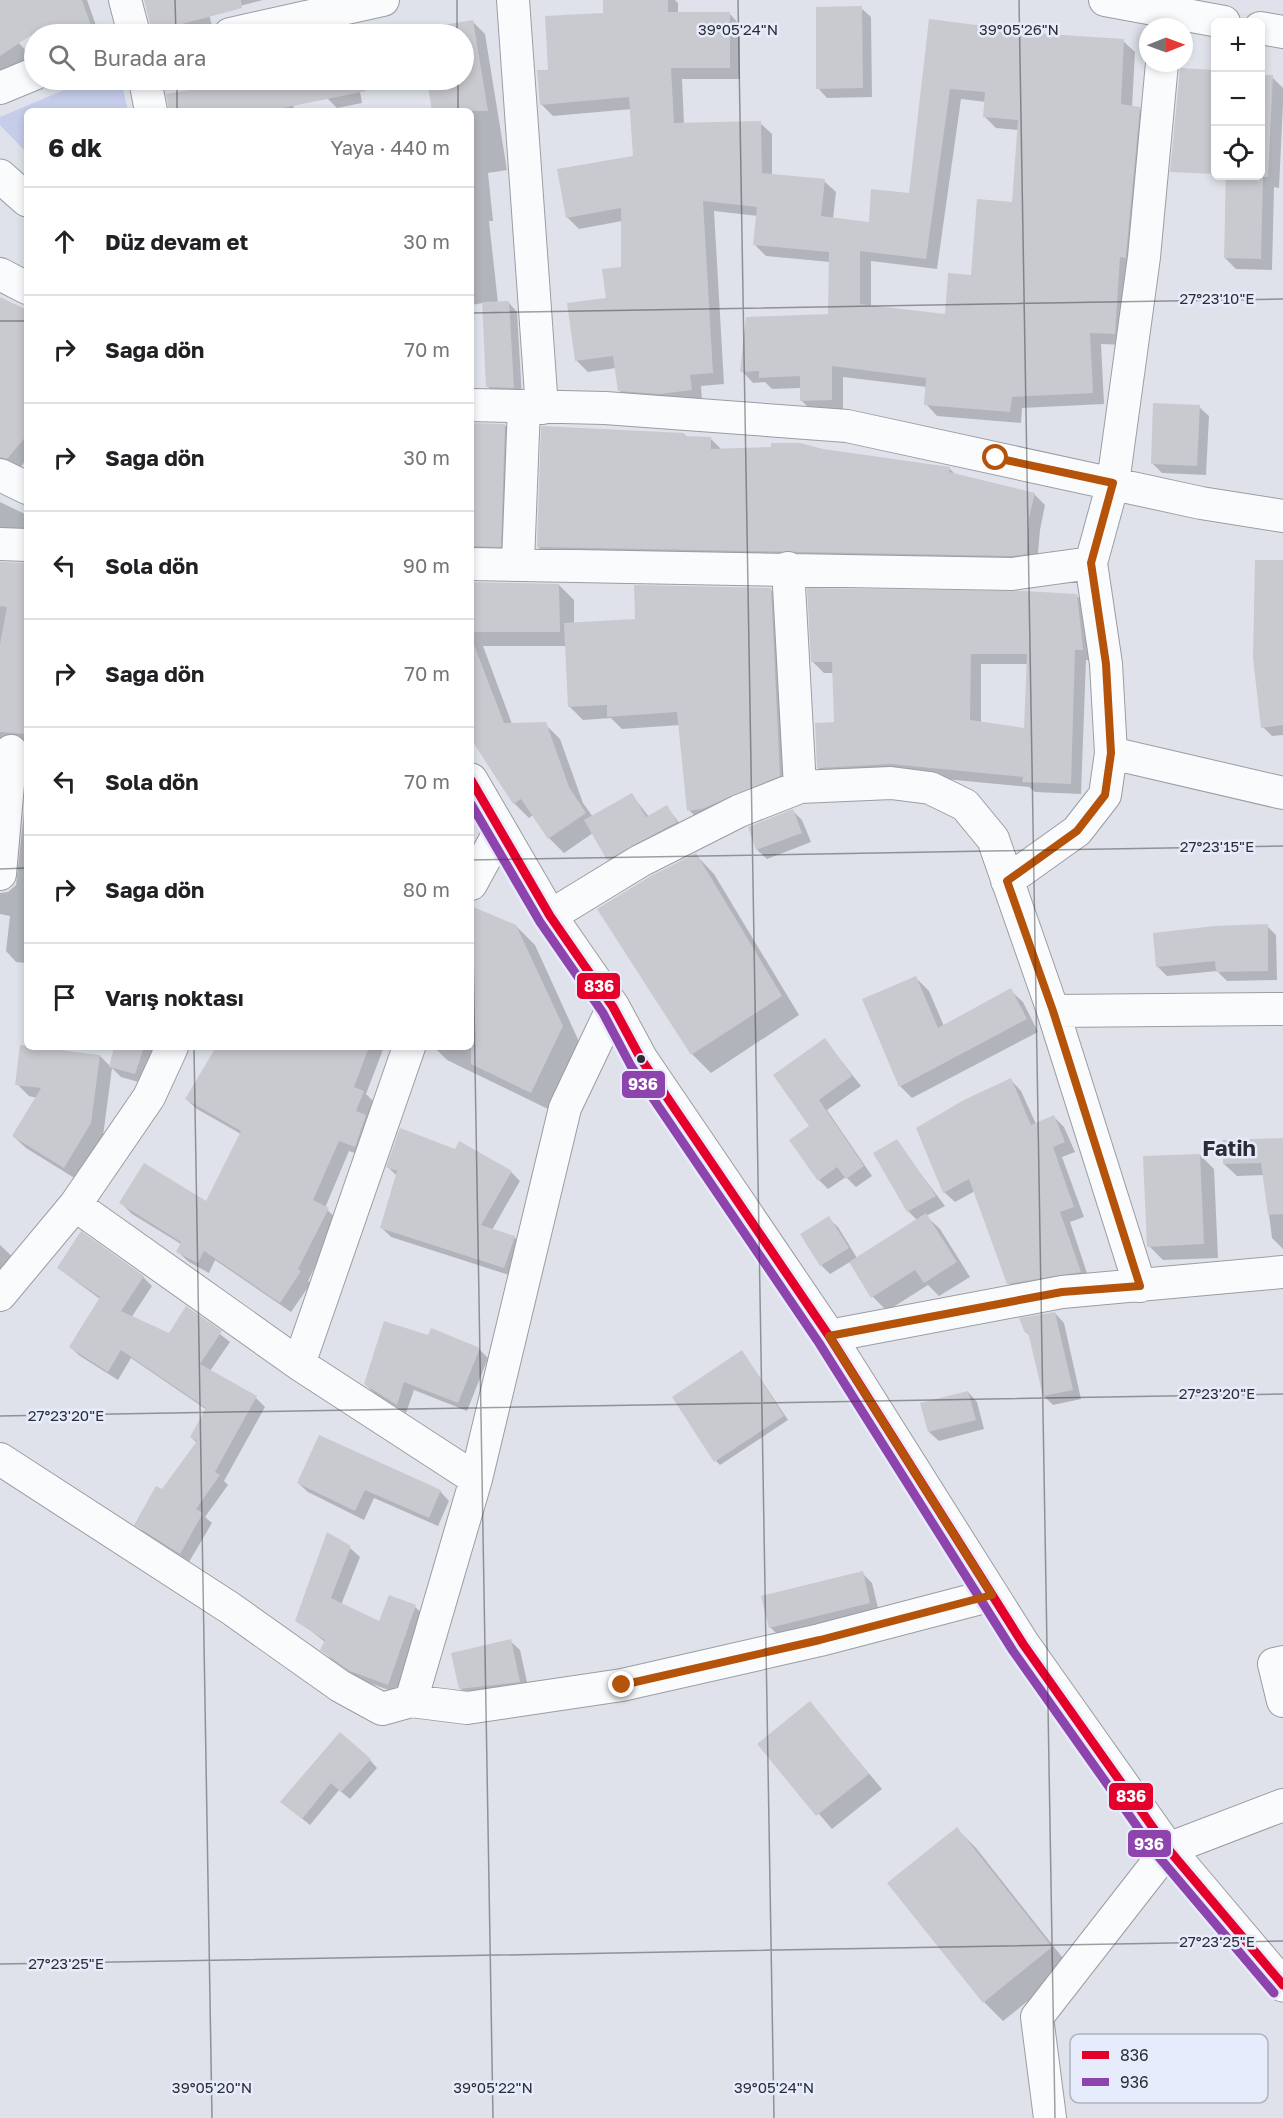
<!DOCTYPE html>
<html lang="tr">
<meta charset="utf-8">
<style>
body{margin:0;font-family:"Golos Text",sans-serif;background:#f2f2f2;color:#202124}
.controls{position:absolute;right:18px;top:18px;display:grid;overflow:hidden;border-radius:9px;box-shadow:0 3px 9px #0003}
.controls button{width:54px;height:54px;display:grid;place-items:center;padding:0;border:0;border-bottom:2px solid #e0e0e0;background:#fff;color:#202124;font:30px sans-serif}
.compass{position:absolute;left:1139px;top:18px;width:54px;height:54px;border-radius:50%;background:#fff;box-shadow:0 3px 9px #0003;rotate:89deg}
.stop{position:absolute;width:18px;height:18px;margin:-14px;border:4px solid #b45309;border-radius:50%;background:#fff}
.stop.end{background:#b45309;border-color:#fff;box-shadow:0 2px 6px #0008}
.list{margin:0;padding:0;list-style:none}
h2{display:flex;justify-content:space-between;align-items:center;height:78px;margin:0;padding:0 24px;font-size:26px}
h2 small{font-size:20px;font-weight:400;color:#757577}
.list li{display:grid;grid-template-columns:39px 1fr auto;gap:18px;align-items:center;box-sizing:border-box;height:108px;padding:0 24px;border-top:2px solid #e0e0e0}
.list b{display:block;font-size:22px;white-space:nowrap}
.list em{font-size:20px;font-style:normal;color:#757577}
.icon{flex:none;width:33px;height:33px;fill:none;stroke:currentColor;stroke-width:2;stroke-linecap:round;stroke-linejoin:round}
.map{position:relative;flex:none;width:1283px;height:2118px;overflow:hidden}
.search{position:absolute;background:#fff;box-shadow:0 3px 9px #0003;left:24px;top:24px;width:450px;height:66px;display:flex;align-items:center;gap:15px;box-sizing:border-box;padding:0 21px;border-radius:33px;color:#757577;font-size:22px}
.panel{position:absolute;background:#fff;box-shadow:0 3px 9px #0003;left:24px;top:108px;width:450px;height:942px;border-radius:9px}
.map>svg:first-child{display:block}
</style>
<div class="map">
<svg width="1283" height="2118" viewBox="0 0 1283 2118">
<rect width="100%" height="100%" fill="#dfe2ea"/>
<path fill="#c5cdea" d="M88 80H121L128 111H27V153L0 125V117Z"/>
<path fill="#0003" fill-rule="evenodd" d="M55 0H87L99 34H37L29 22Z
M151 0H263L209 14 213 30 196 34H157L153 31Z
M605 0H675L678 3V13H729L740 25V79H682L684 124 760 123 772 134V175L824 181 836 192 833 219 870 224 911 194 930 21 1047 36 1123 41 1135 52 1132 107 1139 108 1151 120 1126 345 1101 344 1104 404 1022 408 1021 423 937 416 926 404 927 387 843 377V411L813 412 802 401 801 388 772 389 765 382 753 383 742 371 830 315V262L766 256 755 245 758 216 714 211 724 384 701 386 702 401 630 402 619 390 616 368 588 372 576 360 622 268V221L579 229 567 217 634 157 632 109 553 116 541 104 550 71 604 14ZM961 99 986 102 985 117 996 128 1019 130 1014 204 973 277 946 316 871 307V261L937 269Z
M861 8 871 17 872 97 827 98 818 88Z
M473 22 485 34 507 170 488 173 493 221H489L498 303 508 302 517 312 522 397 497 396 488 387 483 303 471 305V111H434L429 80H464V34H422L421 30Z
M0 23 31 56 0 77Z
M1181 70 1216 73V173L1184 171Z
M1272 77 1283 88V104L1279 188 1274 187 1272 270 1236 269 1225 258 1226 176H1260Z
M239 80H288L291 83 294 111H186L239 84Z
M324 80H358L362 103 337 108 327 98Z
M0 299 27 311V459L19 469 0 468Z
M1199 407 1209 416 1206 475 1162 473 1152 463Z
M471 425H505L519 440 515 561 471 568Z
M684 434 687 438H710L722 450 823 451 949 468 956 475 1034 494 1045 505 1040 530 1037 564 549 558 538 547Z
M0 502 27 515V536L0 540Z
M1283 561V735L1272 736 1263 727Z
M0 562 27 566V744L23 743 0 802Z
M471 583 559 585 574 600V624L637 621 770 589 783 602 792 788 702 823 689 810 680 725 622 729 611 718 583 720 570 707 567 646H483L512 724H545L560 739 583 803 593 817 632 795 649 817 667 807 686 832 618 868 608 859 593 833 564 853 549 838 533 815 529 818 514 803 471 736Z
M1077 596 1088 607 1093 660H1086L1081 794 1035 792 1029 787 903 775 829 779 818 768 836 724 834 673H824L813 662ZM981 664H1028L1026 730 981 723Z
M27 785V963L16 962 6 951 10 916 0 914V893L8 892 16 885Z
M793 811 802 820 811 842 767 859 757 850Z
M696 855 714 874 799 1015 711 1073 692 1054Z
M471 921 516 926 535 945 581 1046 550 1110 447 1060 434 1047H471Z
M1267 926 1276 935 1277 980 1227 981 1217 971 1167 976 1157 966Z
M916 978 929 991 944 1026 1010 990 1023 1002 1038 1032 912 1098 900 1086Z
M825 1040 861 1086 827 1110 872 1176 856 1187 846 1177 828 1189 819 1180 811 1127Z
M115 1047H158L145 1084 121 1077 112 1068 103 1136 76 1179 26 1148 13 1136 37 1098 29 1096 17 1084 100 1056 111 1067Z
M218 1047H384L366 1094 374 1102 364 1156 349 1151 325 1208 338 1220 308 1281 311 1283 291 1312 215 1260 209 1273 189 1262 178 1252 181 1244 132 1214 121 1203H206L241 1134 197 1109 186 1099Z
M1011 1080 1021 1091 1036 1124 1054 1117 1064 1127 1075 1152 1062 1157 1084 1217 1070 1222 1090 1282 1019 1294 1008 1283 975 1191 955 1202 944 1192Z
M1283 1140V1249L1272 1238 1264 1175 1237 1176 1224 1164Z
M896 1141 945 1206 926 1216 940 1229 970 1277 939 1296 928 1285 887 1311 873 1297 850 1262 830 1274 821 1265 828 1218 838 1227 857 1258 917 1220 908 1211Z
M1200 1155 1214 1169 1218 1258 1163 1260 1149 1246Z
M388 1167 511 1172 520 1181 492 1230 514 1237 523 1246 512 1276 391 1237 382 1228 397 1176Z
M0 1245 18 1262 0 1283Z
M58 1268 143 1277 152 1286 131 1318 169 1335 187 1308 230 1342 210 1371 256 1398 265 1407 224 1481 228 1485 205 1517 212 1523 189 1562 145 1534 136 1524 197 1443 191 1437 207 1410 131 1358 118 1380 80 1356 70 1347 100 1299Z
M1055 1313 1064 1323 1081 1399 1053 1405 1044 1396 1031 1337 1026 1332Z
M429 1337 479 1349 488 1358 467 1411 414 1390 406 1413 375 1394 365 1384Z
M746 1357 788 1420 720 1465 716 1461Z
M968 1392 977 1402 984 1429 939 1441 929 1432Z
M298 1483 440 1491 449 1501 438 1526 374 1498 364 1520 308 1492Z
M350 1548 360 1557 341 1605 380 1623 415 1607 425 1616 397 1693 361 1680 331 1659 322 1649 325 1642 297 1620Z
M862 1573 872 1583 879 1612 780 1637 770 1627Z
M510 1641 520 1650 529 1691 470 1698 460 1688Z
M810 1703 882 1789 832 1829 759 1744Z
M370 1760 377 1768 350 1799 339 1790 310 1825 282 1802Z
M957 1829 976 1848 1070 1967 1003 2021 984 2002 889 1883Z"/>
<path fill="#c8cad0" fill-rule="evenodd" d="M0 0H82L94 34H33L0 56Z
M144 0H241L242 8 152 32Z
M603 0H668V12H730V68H671L674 123 761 121 762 173 825 179 821 216 869 222 871 189 909 193 929 19 1047 34 1124 39 1121 104 1140 107 1126 255V258L1120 257 1115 334 1090 333 1093 393 1012 397 1010 412 924 405 926 378 832 366V400L800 401V376L759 378V371L740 372 746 317 828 314 829 252 753 245 757 207 703 201 713 373 690 375 692 390 660 394 618 391 613 356 575 361 567 303 606 298 602 269 621 267V208L566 218 557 169 633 156 629 97 540 105 537 70H548L545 16 603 13ZM950 89 985 92 983 117 1018 120 1012 202 977 199 971 275 948 273 945 314 860 304V251L926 259Z
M862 6 863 88 816 89V7Z
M473 20 488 111H432L427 80H464V34H420L419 29Z
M1180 68 1215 70V174L1170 172Z
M1260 75H1273L1268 177H1263L1261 259 1224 258 1226 176H1260Z
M237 80H365L366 91 283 108 284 111H169L166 94 237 82Z
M0 297 27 310V435L7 459 0 457Z
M509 301 514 388 486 387 482 302Z
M1153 403 1200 405 1197 466 1151 464Z
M471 423 505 424 501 547 471 546Z
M541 426 684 433V436L711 437V449L771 447V443H800L823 449 950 467 949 472 1035 493 1029 518 1027 554 1011 556 537 547Z
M1255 560H1283V725L1261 728 1253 658Z
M0 562 27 563V734L0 732V644L7 607 0 606Z
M471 582 559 584 560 632H471Z
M634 585 771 588 780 776 702 809 687 811 677 712 607 717V705L568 707 564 623 635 619Z
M807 588 1024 591 1077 594 1083 650H1075L1071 784 1022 782 1023 777 891 764 817 768 815 723 834 722 832 662H811ZM971 654H1027L1024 728 970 720Z
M473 642 504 723 546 722 569 787 586 813 548 839 521 799 513 804 471 739V643Z
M632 793 646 817 667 805 677 822 607 860 584 820Z
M793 809 802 833 756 850 748 827Z
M696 853 782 996 691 1055 597 909 649 877Z
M471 906 516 925 563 1026 531 1093 471 1064Z
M1268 924V971L1216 972 1215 961 1156 967 1153 933 1214 926Z
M916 976 938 1028 1011 988 1027 1019 899 1087 862 999Z
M825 1038 852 1076 819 1100 864 1166 846 1179 837 1167 818 1181 789 1140 809 1126 773 1075Z
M20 1045 100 1055 91 1123 64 1168 12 1136 41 1088 15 1085Z
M114 1047H144L135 1074 109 1067Z
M216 1047H369L354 1087 364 1091 356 1111 366 1115 355 1147 339 1141 313 1200 329 1208 298 1269 301 1271 280 1303 204 1251 198 1263 176 1252 181 1242 119 1203 144 1163 206 1201 241 1131 185 1099Z
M1011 1078 1031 1125 1054 1115 1065 1142 1053 1147 1074 1207 1060 1212 1081 1272 1007 1284 969 1179 943 1193 916 1128 964 1100Z
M400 1128 455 1149 459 1141 512 1171 481 1225 515 1236 504 1268 380 1228 397 1171 386 1167Z
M1283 1138V1214L1268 1215 1261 1163 1223 1164 1222 1140Z
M897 1139 936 1196 907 1212 873 1153Z
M1200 1154 1204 1244 1147 1247 1143 1156Z
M926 1213 957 1262 924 1283 915 1270 871 1298 849 1262Z
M829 1216 849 1248 820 1266 800 1234Z
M81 1231 144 1276 121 1311 169 1333 186 1306 222 1331 200 1364 257 1396 215 1472 220 1475 196 1509 203 1513 180 1554 134 1525 156 1486 162 1489 197 1441 190 1437 206 1408 121 1350 108 1372 69 1347 100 1297 57 1268Z
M1055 1312 1073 1390 1043 1396 1028 1332 1025 1333 1019 1318Z
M384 1321 428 1335 431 1328 480 1348 458 1403 404 1382 397 1405 364 1384Z
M742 1350 784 1416 714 1462 672 1397Z
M968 1391 976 1420 928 1432 920 1403Z
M319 1435 441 1490 429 1518 365 1490 355 1511 297 1483Z
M327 1532 351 1546 331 1598 379 1621 389 1595 416 1605 388 1685 350 1671 320 1650 325 1640 295 1621Z
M863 1571 870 1603 769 1628 761 1596Z
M511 1639 520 1682 459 1689 451 1653Z
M810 1701 869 1774 816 1816 757 1744Z
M340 1732 371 1759 341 1792 331 1783 302 1819 280 1802Z
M957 1827 1052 1947 983 2003 887 1883Z"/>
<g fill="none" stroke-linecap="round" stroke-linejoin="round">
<g stroke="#9b9da3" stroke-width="34">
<path id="minor" d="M125 0 134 34
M513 0 542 408
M1105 0 1224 22
M1260 28 1283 32
M230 34 383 0
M145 80 151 111
M0 88 34 74
M0 274 27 288
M471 405 605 408 847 426 1201 503 1283 516
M0 475 27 488
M0 544 27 545
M518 563 524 406
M1091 563 1106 664 1111 753 1283 793
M471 564 1012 574 1091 563 1113 483 1144 257 1162 63
M788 568 800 787
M0 874 11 751
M1007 881 1077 831 1105 795 1111 753
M471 884 500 831
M550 916 640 861 739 811 800 787 891 783 930 788 965 805 993 839 1053 1011
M75 1205 299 1364 476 1479
M1140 1286 1053 1011 1283 1009
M0 1295 75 1205 149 1097 172 1047
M829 1336 1062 1292 1283 1272
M299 1364 409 1047
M0 1459 230 1608 340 1686 382 1709 411 1701 467 1708 622 1685 820 1640 992 1595
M1283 1662 1274 1664 1283 1701
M411 1701 476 1479 565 1108 613 1007
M1050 2118 1037 2017 1168 1849 1283 1805"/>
</g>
<g stroke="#9b9da3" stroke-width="35">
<path id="major" d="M0 176 27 200
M471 780 550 916 613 1007 641 1059 829 1336 1023 1644 1168 1849 1283 1985"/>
</g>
<use href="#minor" stroke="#fafbfc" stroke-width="32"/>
<use href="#major" stroke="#fafbfc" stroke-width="33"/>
<g stroke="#e7ecfc" stroke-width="14">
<path id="bus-1" d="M471 780 550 916 613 1007 641 1059 829 1336 1023 1644 1168 1849 1283 1985"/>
</g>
<g stroke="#e7ecfc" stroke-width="14">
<path id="bus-2" d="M471 804 540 922 603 1013 631 1066 819 1343 1013 1651 1158 1856 1274 1993"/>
</g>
<use href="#bus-1" stroke="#e4002b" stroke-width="9"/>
<use href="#bus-2" stroke="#8e44ad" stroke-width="9"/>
</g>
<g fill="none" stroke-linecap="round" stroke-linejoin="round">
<path stroke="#b45309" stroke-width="8" d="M622 1685 820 1640 992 1595 829 1336 1062 1292 1140 1286 1053 1011 1007 881 1077 831 1105 795 1111 753 1106 664 1091 563 1113 483 996 458"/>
</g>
<path fill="none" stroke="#2d2e34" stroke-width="1.5" stroke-opacity="0.45" d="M175 0 176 34M457 0V34M738 0 774 2118M1019 0 1055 2118M177 80V111M458 80V111M471 313 1283 299M0 321H27M471 831 493 2118M471 860 1283 846M0 869 27 868M194 1047 212 2118M0 1416 1283 1394M0 1964 1283 1941"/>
<circle fill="#2d2e34" stroke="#e7ecfc" stroke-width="2" cx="641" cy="1059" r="5"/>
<g text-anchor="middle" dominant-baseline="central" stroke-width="5" stroke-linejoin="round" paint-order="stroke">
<g font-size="22" font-weight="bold" fill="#2d2e34" stroke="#e7ecfc">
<text x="1229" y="1147">Fatih</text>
</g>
</g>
<rect x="1070" y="2034" width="198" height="69" rx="9" fill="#e7ecfc" stroke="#afb3c0" stroke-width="1.5"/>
<rect x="1082" y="2051" width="27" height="8" fill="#e4002b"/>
<rect x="1082" y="2078" width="27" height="8" fill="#8e44ad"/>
<g font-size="16" fill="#2d2e34">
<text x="1120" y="2061">836</text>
<text x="1120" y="2088">936</text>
</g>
<g font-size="15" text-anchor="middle" fill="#2d2e34" stroke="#e7ecfc" stroke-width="5" stroke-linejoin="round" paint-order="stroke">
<text x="738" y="35">39°05'24"N</text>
<text x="1019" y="35">39°05'26"N</text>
<text x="1217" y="304">27°23'10"E</text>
<text x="1217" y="852">27°23'15"E</text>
<text x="1217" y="1399">27°23'20"E</text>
<text x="66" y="1421">27°23'20"E</text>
<text x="1217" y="1947">27°23'25"E</text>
<text x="66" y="1969">27°23'25"E</text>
<text x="212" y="2093">39°05'20"N</text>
<text x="493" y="2093">39°05'22"N</text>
<text x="774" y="2093">39°05'24"N</text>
</g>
<g stroke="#e7ecfc" stroke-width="2">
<rect x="576" y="972" width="45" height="28" rx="6" fill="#e4002b"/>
<rect x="621" y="1070" width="45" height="29" rx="6" fill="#8e44ad"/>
<rect x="1108" y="1782" width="46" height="29" rx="6" fill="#e4002b"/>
<rect x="1127" y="1829" width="45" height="29" rx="6" fill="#8e44ad"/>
</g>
<g font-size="16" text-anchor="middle" font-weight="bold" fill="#fff">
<text x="599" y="992">836</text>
<text x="643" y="1090">936</text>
<text x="1131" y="1802">836</text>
<text x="1149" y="1850">936</text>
</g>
</svg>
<div class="controls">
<button>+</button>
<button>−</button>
<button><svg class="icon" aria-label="locate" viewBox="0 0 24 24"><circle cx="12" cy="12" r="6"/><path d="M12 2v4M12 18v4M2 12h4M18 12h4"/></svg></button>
</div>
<svg class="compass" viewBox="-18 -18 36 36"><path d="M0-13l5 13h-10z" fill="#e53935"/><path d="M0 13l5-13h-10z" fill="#757577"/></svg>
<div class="stop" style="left:996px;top:458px"></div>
<div class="stop end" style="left:622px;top:1685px"></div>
<div class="search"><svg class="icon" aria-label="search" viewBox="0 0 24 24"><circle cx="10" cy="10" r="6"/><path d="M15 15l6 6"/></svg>Burada ara</div>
<section class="panel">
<h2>6 dk<small>Yaya · 440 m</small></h2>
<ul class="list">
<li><svg class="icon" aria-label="ahead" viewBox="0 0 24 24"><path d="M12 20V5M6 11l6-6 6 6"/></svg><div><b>Düz devam et</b></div><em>30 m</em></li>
<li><svg class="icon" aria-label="right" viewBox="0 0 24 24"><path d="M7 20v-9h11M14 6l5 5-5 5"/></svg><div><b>Sağa dön</b></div><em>70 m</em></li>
<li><svg class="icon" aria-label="right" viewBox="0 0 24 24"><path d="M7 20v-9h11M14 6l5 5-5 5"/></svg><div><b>Sağa dön</b></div><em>30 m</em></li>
<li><svg class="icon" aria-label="left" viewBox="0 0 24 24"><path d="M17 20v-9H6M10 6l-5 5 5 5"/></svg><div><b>Sola dön</b></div><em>90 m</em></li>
<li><svg class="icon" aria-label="right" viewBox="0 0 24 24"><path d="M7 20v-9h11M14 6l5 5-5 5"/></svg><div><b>Sağa dön</b></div><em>70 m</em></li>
<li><svg class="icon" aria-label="left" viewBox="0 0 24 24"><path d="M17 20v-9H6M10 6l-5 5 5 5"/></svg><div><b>Sola dön</b></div><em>70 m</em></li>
<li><svg class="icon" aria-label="right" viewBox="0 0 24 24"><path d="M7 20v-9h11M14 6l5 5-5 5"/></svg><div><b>Sağa dön</b></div><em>80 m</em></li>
<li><svg class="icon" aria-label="arrive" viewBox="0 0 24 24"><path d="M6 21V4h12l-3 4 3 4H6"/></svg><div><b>Varış noktası</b></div></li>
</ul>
</section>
</div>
